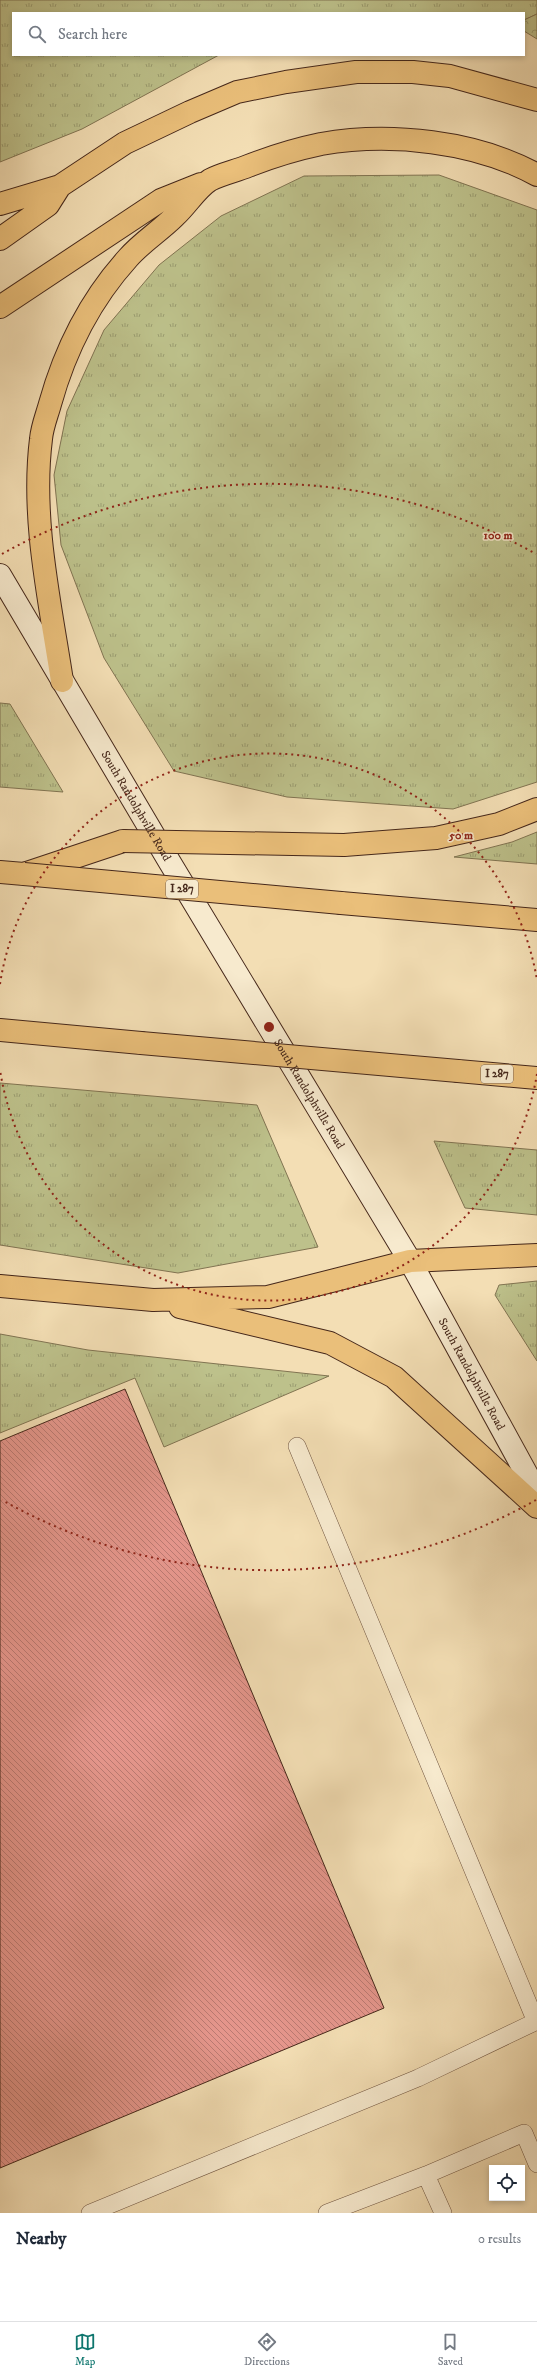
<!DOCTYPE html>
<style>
body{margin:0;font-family:"IM FELL DW Pica",serif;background:#f6f6f7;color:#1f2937}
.controls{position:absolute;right:12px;bottom:12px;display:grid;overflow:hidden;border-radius:0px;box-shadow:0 2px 6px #0003}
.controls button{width:36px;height:36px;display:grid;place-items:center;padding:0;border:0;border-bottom:1px solid #e0e1e3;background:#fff;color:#1f2937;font:20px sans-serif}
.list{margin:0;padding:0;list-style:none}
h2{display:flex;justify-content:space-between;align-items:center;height:52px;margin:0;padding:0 16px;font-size:17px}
h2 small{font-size:13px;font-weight:400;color:#747a83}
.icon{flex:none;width:22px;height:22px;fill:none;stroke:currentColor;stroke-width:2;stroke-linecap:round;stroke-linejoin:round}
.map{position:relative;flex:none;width:537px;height:2213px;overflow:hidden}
.search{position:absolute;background:#fff;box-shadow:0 2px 6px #0003;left:12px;right:12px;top:12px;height:44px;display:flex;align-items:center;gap:10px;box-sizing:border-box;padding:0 14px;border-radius:0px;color:#747a83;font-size:15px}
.sheet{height:108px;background:#fff}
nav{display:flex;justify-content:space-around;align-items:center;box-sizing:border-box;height:56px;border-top:1px solid #e0e1e3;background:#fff;font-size:11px;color:#747a83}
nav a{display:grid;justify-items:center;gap:2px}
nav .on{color:#0f766e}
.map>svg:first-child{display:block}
</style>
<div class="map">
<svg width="537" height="2213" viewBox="0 0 537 2213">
<defs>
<pattern id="grass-tufts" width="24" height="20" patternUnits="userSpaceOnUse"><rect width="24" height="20" fill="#bdc18b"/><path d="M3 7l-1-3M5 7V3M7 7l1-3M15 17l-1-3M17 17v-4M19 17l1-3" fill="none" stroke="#9b9d71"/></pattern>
<pattern id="forest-crowns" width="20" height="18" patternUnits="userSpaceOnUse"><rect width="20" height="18" fill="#bdc18b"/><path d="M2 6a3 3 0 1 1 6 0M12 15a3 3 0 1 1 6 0" fill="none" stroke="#9b9d71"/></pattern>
<pattern id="building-back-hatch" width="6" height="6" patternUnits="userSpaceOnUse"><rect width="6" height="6" fill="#e5968c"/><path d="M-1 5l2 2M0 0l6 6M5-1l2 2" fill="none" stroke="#bb7a72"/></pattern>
</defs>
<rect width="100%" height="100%" fill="#f3deb4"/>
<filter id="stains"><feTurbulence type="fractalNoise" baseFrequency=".005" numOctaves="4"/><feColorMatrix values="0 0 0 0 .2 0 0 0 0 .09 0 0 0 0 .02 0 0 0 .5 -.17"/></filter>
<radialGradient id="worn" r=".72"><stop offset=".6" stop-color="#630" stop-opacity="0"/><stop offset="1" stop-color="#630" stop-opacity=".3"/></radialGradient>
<path fill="url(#grass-tufts)" stroke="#817452" d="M0 0H537V14L524 20V13H13V55H219L82 129 0 162Z
M439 175 537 210V782L453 809 287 797 174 771 104 658 61 545 54 475 67 411 104 330 159 265 221 216 304 176Z
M0 703 10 704 63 792 0 787Z
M537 832V864L454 857 512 842Z
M0 1083 257 1105 318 1247 178 1273 0 1245Z
M434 1141 537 1150V1215L465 1208Z
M537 1281V1361L495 1295 499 1285Z
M0 1334 88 1350 329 1376 164 1447 135 1378 0 1433Z"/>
<path fill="url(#forest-crowns)" stroke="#817452" d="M537 14V39L524 31V20Z"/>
<path fill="url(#building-back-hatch)" stroke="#45271a" d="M125 1389 384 2008 0 2168V1441Z"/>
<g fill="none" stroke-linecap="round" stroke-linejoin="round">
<g stroke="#705540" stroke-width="18">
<path id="lane" d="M297 1446 536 2022
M426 2175 443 2213
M90 2213 418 2078 537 2021
M327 2213 426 2175 524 2133 537 2164"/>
</g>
<g stroke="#45271a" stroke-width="24">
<g id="secondary">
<path id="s1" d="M0 575 169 861 410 1261 537 1493"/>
</g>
</g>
<g stroke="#45271a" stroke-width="24">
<path id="highway" d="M0 204 60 186 125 143 190 112 237 92 286 82 356 72H413L450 76 537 100
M0 239 48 205 60 186
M0 307 161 200 201 184
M62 681C50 602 31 519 41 439 42 427 47 415 50 404 65 350 90 300 128 258 142 242 160 231 175 216 187 205 197 188 210 180 221 174 236 171 248 166 271 157 297 149 321 144 390 132 476 141 537 175
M344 845 436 838 499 824 537 809
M0 872 24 874 123 841
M341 903 537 920
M0 1030 141 1043
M458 1071 537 1078
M0 1286 153 1300 268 1297 410 1261 537 1255
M180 1307 330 1343 394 1377 537 1507"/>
</g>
<use href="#lane" stroke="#f7eace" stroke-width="17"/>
<use href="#secondary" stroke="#f7eace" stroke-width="22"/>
<use href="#highway" stroke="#eabf7a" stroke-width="22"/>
<g stroke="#45271a" stroke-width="24" stroke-linecap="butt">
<path id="highway-bridge" d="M123 841 344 845
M24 874 341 903
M141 1043 458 1071"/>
</g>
<use href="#highway-bridge" stroke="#eabf7a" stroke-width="22"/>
</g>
<g fill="none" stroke="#8f2418" stroke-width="2" stroke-dasharray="2 4">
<path d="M537 1074A272 272 0 0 1 0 1070M0 984A272 272 0 0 1 537 980"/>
<path d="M536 1500A543 543 0 0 1 2 1500M2 554A543 543 0 0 1 536 554"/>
</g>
<g text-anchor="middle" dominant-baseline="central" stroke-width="3" stroke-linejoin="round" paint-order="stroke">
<g fill="#f7eace" stroke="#7a6250" stroke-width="1">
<rect x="166" y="880" width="32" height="18" rx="3"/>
<rect x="481" y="1065" width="32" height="18" rx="3"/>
</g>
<g font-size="11" font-weight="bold" fill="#45271a">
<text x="182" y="889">I 287</text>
<text x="497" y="1074">I 287</text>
</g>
<g font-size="12" fill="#45271a" stroke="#f7eace">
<text stroke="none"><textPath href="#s1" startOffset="268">South Randolphville Road</textPath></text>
<text stroke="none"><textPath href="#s1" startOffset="604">South Randolphville Road</textPath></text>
<text stroke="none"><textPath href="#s1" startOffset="928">South Randolphville Road</textPath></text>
</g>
</g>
<circle cx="269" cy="1027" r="6" fill="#8f2418" stroke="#f7eace" stroke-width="2"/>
<g font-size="12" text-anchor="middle" font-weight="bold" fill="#8f2418" stroke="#f7eace" stroke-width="3" stroke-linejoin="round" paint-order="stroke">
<text x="498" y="539">100 m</text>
<text x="461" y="839">50 m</text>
</g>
<rect width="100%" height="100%" filter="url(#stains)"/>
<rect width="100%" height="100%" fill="url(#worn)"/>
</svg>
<div class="controls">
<button><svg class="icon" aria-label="locate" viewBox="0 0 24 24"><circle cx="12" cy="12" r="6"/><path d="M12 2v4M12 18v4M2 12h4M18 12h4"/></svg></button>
</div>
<div class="search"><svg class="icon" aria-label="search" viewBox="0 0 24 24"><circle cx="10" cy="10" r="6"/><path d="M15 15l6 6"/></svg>Search here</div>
</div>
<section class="sheet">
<h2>Nearby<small>0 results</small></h2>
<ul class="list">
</ul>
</section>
<nav>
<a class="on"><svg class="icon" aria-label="map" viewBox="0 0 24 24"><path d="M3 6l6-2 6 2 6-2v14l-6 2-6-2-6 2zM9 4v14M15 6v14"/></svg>Map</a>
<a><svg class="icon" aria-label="directions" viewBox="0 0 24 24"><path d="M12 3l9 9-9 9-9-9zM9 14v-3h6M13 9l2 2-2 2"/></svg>Directions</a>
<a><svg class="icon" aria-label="saved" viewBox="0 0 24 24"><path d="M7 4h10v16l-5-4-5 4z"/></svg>Saved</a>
</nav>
